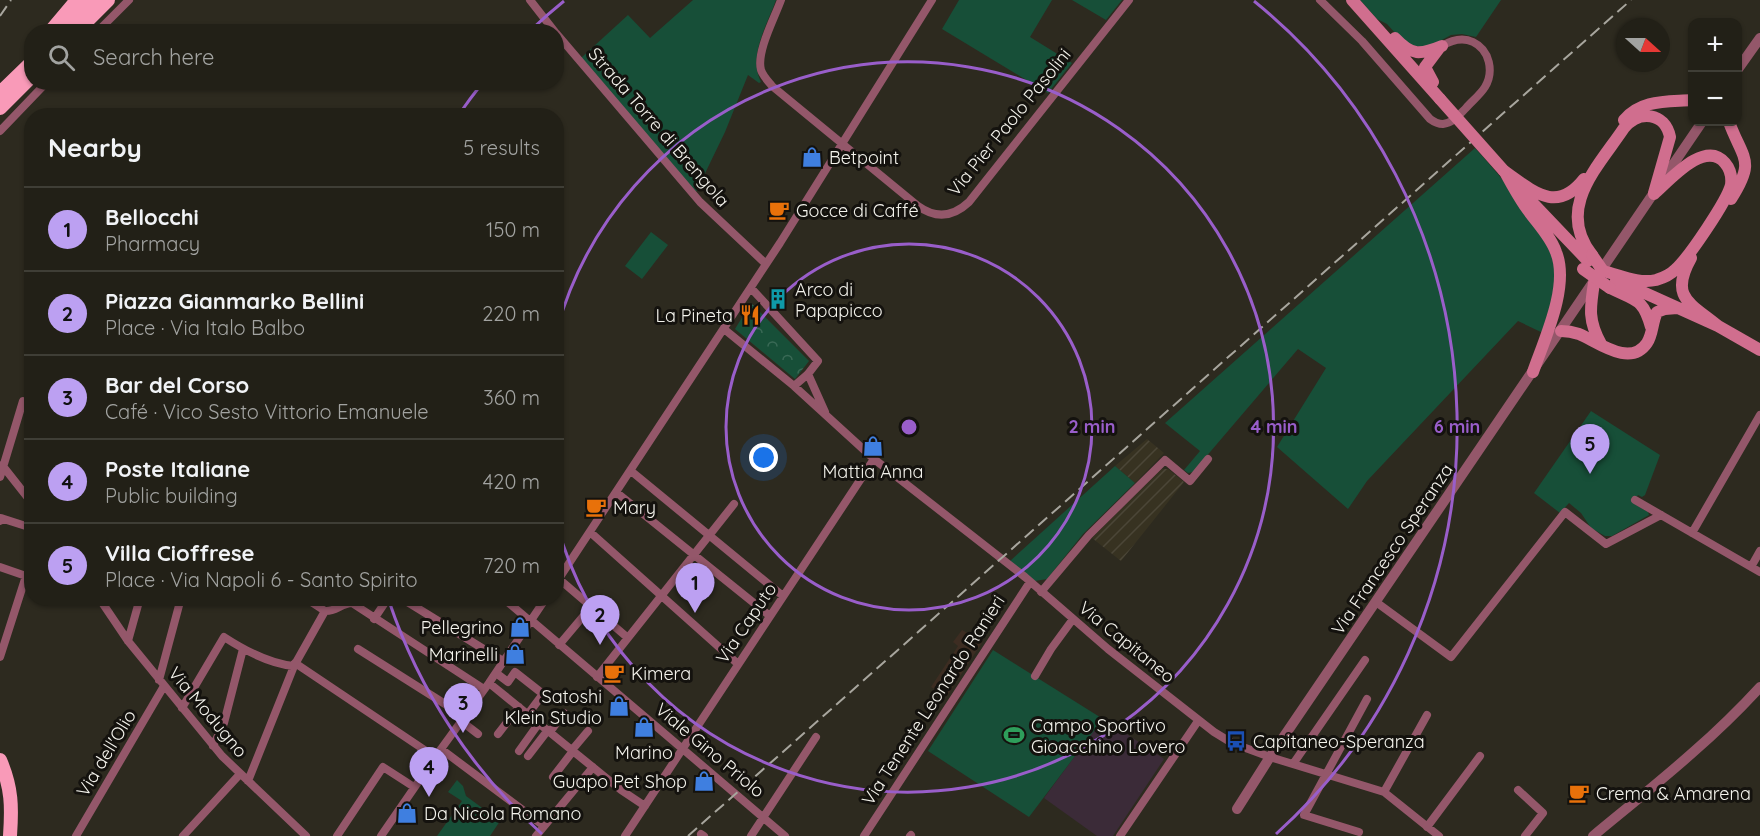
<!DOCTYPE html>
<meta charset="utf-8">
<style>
body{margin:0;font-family:Quicksand,sans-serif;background:#2a2820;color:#f1f3f6}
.controls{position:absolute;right:18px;top:18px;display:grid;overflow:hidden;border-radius:12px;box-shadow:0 2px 4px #0004}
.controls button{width:54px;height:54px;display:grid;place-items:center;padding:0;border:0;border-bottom:2px solid #3f3e36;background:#222017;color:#f1f3f6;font:30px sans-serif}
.compass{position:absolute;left:1616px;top:18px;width:54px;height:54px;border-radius:50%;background:#222017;box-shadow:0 2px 4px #0004;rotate:111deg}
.you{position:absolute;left:764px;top:458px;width:21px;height:21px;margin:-15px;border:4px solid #fff;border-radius:50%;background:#1a73e8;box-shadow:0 0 0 9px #1a73e833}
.badge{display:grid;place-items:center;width:39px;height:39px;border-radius:50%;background:#bca0f2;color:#111;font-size:20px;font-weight:700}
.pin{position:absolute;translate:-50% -50px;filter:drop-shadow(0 2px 3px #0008)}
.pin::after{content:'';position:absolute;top:32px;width:21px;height:18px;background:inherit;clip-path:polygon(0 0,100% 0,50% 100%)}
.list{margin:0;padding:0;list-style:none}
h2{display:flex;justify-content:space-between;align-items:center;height:78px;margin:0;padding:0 24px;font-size:26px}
h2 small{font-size:20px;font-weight:400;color:#a2a3a1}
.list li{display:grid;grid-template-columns:39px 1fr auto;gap:18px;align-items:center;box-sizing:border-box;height:84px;padding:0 24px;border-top:2px solid #3f3e36}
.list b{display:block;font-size:22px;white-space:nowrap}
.list p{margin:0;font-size:20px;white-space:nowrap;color:#a2a3a1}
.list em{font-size:20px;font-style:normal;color:#a2a3a1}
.icon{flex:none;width:33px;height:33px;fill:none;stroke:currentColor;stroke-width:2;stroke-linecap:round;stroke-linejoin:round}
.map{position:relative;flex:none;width:1760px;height:836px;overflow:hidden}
.search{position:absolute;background:#222017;box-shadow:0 2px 4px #0004;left:24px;top:24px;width:540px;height:66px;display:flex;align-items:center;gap:15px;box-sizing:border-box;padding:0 21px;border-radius:24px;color:#a2a3a1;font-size:22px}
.panel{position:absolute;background:#222017;box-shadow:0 2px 4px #0004;left:24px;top:108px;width:540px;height:498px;border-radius:24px}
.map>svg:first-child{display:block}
</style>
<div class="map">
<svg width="1760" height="836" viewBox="0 0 1760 836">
<defs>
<pattern id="industrial-furrows" width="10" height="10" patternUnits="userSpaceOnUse" patternTransform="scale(1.5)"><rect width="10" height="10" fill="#373221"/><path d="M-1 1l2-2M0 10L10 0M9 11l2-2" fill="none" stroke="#4b4637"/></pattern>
<pattern id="forest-crowns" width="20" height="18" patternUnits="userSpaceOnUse" patternTransform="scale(1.5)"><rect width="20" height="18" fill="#174f38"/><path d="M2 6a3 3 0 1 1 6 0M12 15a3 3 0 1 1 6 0" fill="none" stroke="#396955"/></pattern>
</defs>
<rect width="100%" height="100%" fill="#2d2a1f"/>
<path fill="#3d2d22" d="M962 630 983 641 947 696 931 687 958 646 953 642Z"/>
<path fill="url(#industrial-furrows)" d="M1147 439 1164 453 1135 483 1115 466Z
M1162 469H1168L1184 482 1121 561 1092 538Z"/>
<path fill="#3b2b38" d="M1103 718 1164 759 1113 836H1097L1044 798Z"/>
<path fill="#174f38" d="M693 0H776C767 25 748 56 761 82L759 83 748 75 725 132 696 192 581 58 628 15 650 38Z
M959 0H1052L1030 37 1072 63 1048 93 942 29Z
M1072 0H1122L1106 20Z
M1360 0H1501L1476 37 1462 34 1451 35 1427 48 1405 44 1387 24 1377 19Z
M1475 148C1500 176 1559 241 1557 279 1556 295 1547 317 1543 333L1518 321 1367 481 1348 509 1277 447 1326 368 1298 349 1193 472 1188 473 1184 470 1200 451 1165 423Z
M651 232 668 245 642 279 625 266Z
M1591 411 1660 455 1645 495 1642 497 1638 495 1633 503 1648 512 1649 515 1612 536H1605L1591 528 1581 513 1569 503 1560 513 1534 493Z
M1115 466 1135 483 1083 534 1047 579 1035 581 1010 561Z
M993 650 1103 719 1029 817 928 751Z
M457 780 463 786 466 796 500 821 490 836H437L462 801 448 792Z"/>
<path fill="url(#forest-crowns)" d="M751 303 809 361 795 379 735 329Z"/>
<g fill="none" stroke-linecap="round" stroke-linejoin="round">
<path stroke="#94576a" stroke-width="8" d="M530 0 555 32
M781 0C775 17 756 52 761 70 763 76 768 81 772 86L918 206C936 219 953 217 969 202L1129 0
M1320 0 1362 41 1430 119C1434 122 1437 124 1443 124 1453 123 1459 115 1466 108 1472 101 1480 95 1485 87 1494 72 1490 50 1473 42 1462 37 1452 40 1442 46
M97 32 129 0
M556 33 700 202 766 264
M0 131 47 82
M751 288 818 361 808 374 794 386
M724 329 794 386 874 459 1025 577 1108 649 1214 732 1232 743 1270 757 1384 792 1439 836
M808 374 825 412
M2 465 32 503
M631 471 783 596
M0 477 23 401
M616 492 770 616
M1635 500 1760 572
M0 521 1 518 32 528
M590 532 738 664
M1692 533 1760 415
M0 567 26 576
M1751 567 1760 551
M559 579 628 638
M556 583 780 243 932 0
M1041 592 1089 535 1165 460 1190 481 1208 459
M99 598 128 641 222 756 306 836
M305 598 325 611
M401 598 503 661
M503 598 530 621
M1376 602 1451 657 1565 512 1606 544 1661 515
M325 611C335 612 342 603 352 603L484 689
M374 619 388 598
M531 620 785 836
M128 641 140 598
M559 645 591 607
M358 649 464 716
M0 657 26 576 32 566
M295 663 435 757
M496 673 508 682 515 672 543 694 528 714
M1035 676 1051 649 1073 619
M597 677 734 504
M159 680 181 598
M489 683 621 790 645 806
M182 708 224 637C244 650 270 664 294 666
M461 721 478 734
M550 732 564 713
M498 734 519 707
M213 746 224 723 243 649
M441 749 544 826
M572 750 588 731
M519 751 539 723
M528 756 548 730
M1293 764 1365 660
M553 777 573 751
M248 781 294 666 325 611
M1518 790 1543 813 1525 836
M1384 792 1427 715
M1427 827 1480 756
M1359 832 1304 815 1367 699
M701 834 704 836
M76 836 164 686
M183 836 240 774
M337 836 383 767 414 787
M381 836 441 749 489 683 546 598
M536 836 593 767
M625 836 874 459
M751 836 816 737
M864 836 1030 582
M910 836 911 835
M1120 836 1198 721"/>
<path stroke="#94576a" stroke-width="10" d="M1738 69 1760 38
M1237 809 1270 757 1702 122
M1593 836C1651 788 1710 742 1760 687"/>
<path stroke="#d06e8e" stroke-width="12" d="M1352 0 1440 99
M1395 38C1412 56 1420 55 1442 46
M1433 82 1425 67 1440 47
M1624 120C1641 99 1668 102 1692 100
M1729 122C1743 160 1756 160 1731 199
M1504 171C1532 190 1556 215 1584 179
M1506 174C1512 185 1518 196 1525 206 1535 221 1550 235 1556 252 1570 286 1544 340 1533 372
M1525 195 1588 261
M1592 255C1555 208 1598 167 1624 128 1639 110 1665 112 1670 137L1654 193
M1691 258C1669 297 1690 303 1718 326
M1603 271C1620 275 1638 284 1656 280 1663 278 1671 274 1676 269 1689 257 1727 201 1731 185 1732 177 1731 170 1725 163 1705 139 1670 180 1654 194
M1616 280 1718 326 1760 350
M1594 283C1590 308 1588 321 1601 344
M1610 288C1636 301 1643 298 1651 327
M1561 331C1567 331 1573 332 1579 334 1598 342 1630 368 1647 343 1653 334 1652 322 1657 312L1665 309 1677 308"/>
<path stroke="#f99ab8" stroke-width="14" d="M50 32 77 0
M62 32 94 0
M76 32 108 0
M0 93 32 62
M0 108 32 76
M0 760C12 788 12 807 10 836"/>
<path stroke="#a8a69e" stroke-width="2" stroke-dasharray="12 6" stroke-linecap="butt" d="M0 16 11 0
M688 836 1631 0"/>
<path stroke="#d06e8e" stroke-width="12" d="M1440 99 1504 171
M1592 255 1603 271
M1583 269 1610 288"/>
</g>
<g fill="none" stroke="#995eca" stroke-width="3">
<circle cx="909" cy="427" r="183"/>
<path d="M557 329A365 365 0 1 1 557 525"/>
<path d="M542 834A548 548 0 0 1 389 601M460 113A548 548 0 0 1 480 86M532 29A548 548 0 0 1 564 1M1254 1A548 548 0 0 1 1276 834"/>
</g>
<defs>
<g id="shop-bare" transform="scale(1.62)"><path d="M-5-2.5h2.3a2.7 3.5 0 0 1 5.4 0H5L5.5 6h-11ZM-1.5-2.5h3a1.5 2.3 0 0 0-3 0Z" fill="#3f7fe0" stroke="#14120e" stroke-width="2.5" paint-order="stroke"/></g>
<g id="cafe-bare" transform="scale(1.62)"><path d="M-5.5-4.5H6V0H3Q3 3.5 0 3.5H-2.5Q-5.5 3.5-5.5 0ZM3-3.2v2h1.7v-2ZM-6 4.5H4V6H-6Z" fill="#e8710a" stroke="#14120e" stroke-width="2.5" paint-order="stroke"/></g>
<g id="building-bare" transform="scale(1.62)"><path d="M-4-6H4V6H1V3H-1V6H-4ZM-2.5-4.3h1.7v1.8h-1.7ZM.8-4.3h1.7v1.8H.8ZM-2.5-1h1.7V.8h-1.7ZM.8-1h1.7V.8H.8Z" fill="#0f9aa8" stroke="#14120e" stroke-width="2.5" paint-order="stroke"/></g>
<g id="restaurant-bare" transform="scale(1.62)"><path d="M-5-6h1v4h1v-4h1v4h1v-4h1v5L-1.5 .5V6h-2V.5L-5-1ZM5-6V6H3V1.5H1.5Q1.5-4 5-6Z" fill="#e8710a" stroke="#14120e" stroke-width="2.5" paint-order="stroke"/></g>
<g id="stadium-bare" transform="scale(1.62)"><path d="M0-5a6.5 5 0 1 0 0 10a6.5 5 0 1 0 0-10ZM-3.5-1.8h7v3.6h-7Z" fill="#2e9e5b" stroke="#14120e" stroke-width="2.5" paint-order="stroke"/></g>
<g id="bus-bare" transform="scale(1.62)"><path d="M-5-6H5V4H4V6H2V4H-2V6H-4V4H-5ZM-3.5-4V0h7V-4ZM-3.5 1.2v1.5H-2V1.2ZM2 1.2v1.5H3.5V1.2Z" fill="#1a4fb4" stroke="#14120e" stroke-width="2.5" paint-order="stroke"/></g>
</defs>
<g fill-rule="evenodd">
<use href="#shop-bare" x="812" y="157"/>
<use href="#cafe-bare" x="779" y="210"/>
<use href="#building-bare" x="778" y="299"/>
<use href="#restaurant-bare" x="750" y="315"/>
<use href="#shop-bare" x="873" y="446"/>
<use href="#cafe-bare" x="596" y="507"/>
<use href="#shop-bare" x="520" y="627"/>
<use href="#shop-bare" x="515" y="654"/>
<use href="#cafe-bare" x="614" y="673"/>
<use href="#shop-bare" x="619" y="706"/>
<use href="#shop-bare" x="644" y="727"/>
<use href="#stadium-bare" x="1014" y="735"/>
<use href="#bus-bare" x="1236" y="741"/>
<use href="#shop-bare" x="704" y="781"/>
<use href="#cafe-bare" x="1579" y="793"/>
<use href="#shop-bare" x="407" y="813"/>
</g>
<g text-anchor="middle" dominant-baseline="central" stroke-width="6" stroke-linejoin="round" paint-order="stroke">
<g font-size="18" fill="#f4f3ec" stroke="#14120e">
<text transform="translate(1009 122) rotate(-51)">Via Pier Paolo Pasolini</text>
<text transform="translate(659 127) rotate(49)">Strada Torre di Brengola</text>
<text transform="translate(1392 549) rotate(-56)">Via Francesco Speranza</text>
<text transform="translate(746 623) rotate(-56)">Via Caputo</text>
<text transform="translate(1127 642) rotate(39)">Via Capitaneo</text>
<text transform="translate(933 700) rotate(-57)">Via Tenente Leonardo Ranieri</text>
<text transform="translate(208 712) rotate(50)">Via Modugno</text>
<text transform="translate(710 750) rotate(40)">Viale Gino Priolo</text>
<text transform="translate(106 753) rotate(-59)">Via dell'Olio</text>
</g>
<g font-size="18" fill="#f4f3ec" stroke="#14120e" text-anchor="start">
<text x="829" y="157">Betpoint</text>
<text x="796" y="210">Gocce di Caffé</text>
<text x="795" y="289">Arco di<tspan x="795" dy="21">Papapicco</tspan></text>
<text x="733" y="315" text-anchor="end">La Pineta</text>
<text x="873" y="471" text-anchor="middle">Mattia Anna</text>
<text x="613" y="507">Mary</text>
<text x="503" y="627" text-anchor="end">Pellegrino</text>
<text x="498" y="654" text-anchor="end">Marinelli</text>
<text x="631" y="673">Kimera</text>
<text x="602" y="696" text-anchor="end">Satoshi<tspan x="602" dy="21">Klein Studio</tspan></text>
<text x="1031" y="725">Campo Sportivo<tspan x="1031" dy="21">Gioacchino Lovero</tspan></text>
<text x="1253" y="741">Capitaneo-Speranza</text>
<text x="644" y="752" text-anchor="middle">Marino</text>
<text x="687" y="781" text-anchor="end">Guapo Pet Shop</text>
<text x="1596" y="793">Crema &amp; Amarena</text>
<text x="424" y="813">Da Nicola Romano</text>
</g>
</g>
<circle cx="909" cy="427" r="9" fill="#995eca" stroke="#14120e" stroke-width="3"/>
<g font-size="18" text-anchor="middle" font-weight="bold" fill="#995eca" stroke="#14120e" stroke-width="6" stroke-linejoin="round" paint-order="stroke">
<text x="1092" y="433">2 min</text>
<text x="1274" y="433">4 min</text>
<text x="1457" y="433">6 min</text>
</g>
</svg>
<div class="controls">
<button>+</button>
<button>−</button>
</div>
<svg class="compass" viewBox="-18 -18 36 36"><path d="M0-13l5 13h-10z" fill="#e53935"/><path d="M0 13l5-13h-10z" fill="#a2a3a1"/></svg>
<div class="you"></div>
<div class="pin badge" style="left:695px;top:613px">1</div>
<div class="pin badge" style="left:600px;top:645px">2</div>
<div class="pin badge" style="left:463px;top:733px">3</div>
<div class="pin badge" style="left:429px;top:797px">4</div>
<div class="pin badge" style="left:1590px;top:474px">5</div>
<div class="search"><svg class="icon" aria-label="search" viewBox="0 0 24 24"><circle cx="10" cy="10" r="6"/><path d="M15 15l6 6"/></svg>Search here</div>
<section class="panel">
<h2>Nearby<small>5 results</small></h2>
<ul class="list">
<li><span class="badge">1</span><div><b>Bellocchi</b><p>Pharmacy</p></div><em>150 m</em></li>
<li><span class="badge">2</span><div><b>Piazza Gianmarko Bellini</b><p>Place · Via Italo Balbo</p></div><em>220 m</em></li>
<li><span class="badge">3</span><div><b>Bar del Corso</b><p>Café · Vico Sesto Vittorio Emanuele</p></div><em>360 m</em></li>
<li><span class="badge">4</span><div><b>Poste Italiane</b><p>Public building</p></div><em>420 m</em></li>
<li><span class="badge">5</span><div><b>Villa Cioffrese</b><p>Place · Via Napoli 6 - Santo Spirito</p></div><em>720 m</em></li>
</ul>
</section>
</div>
